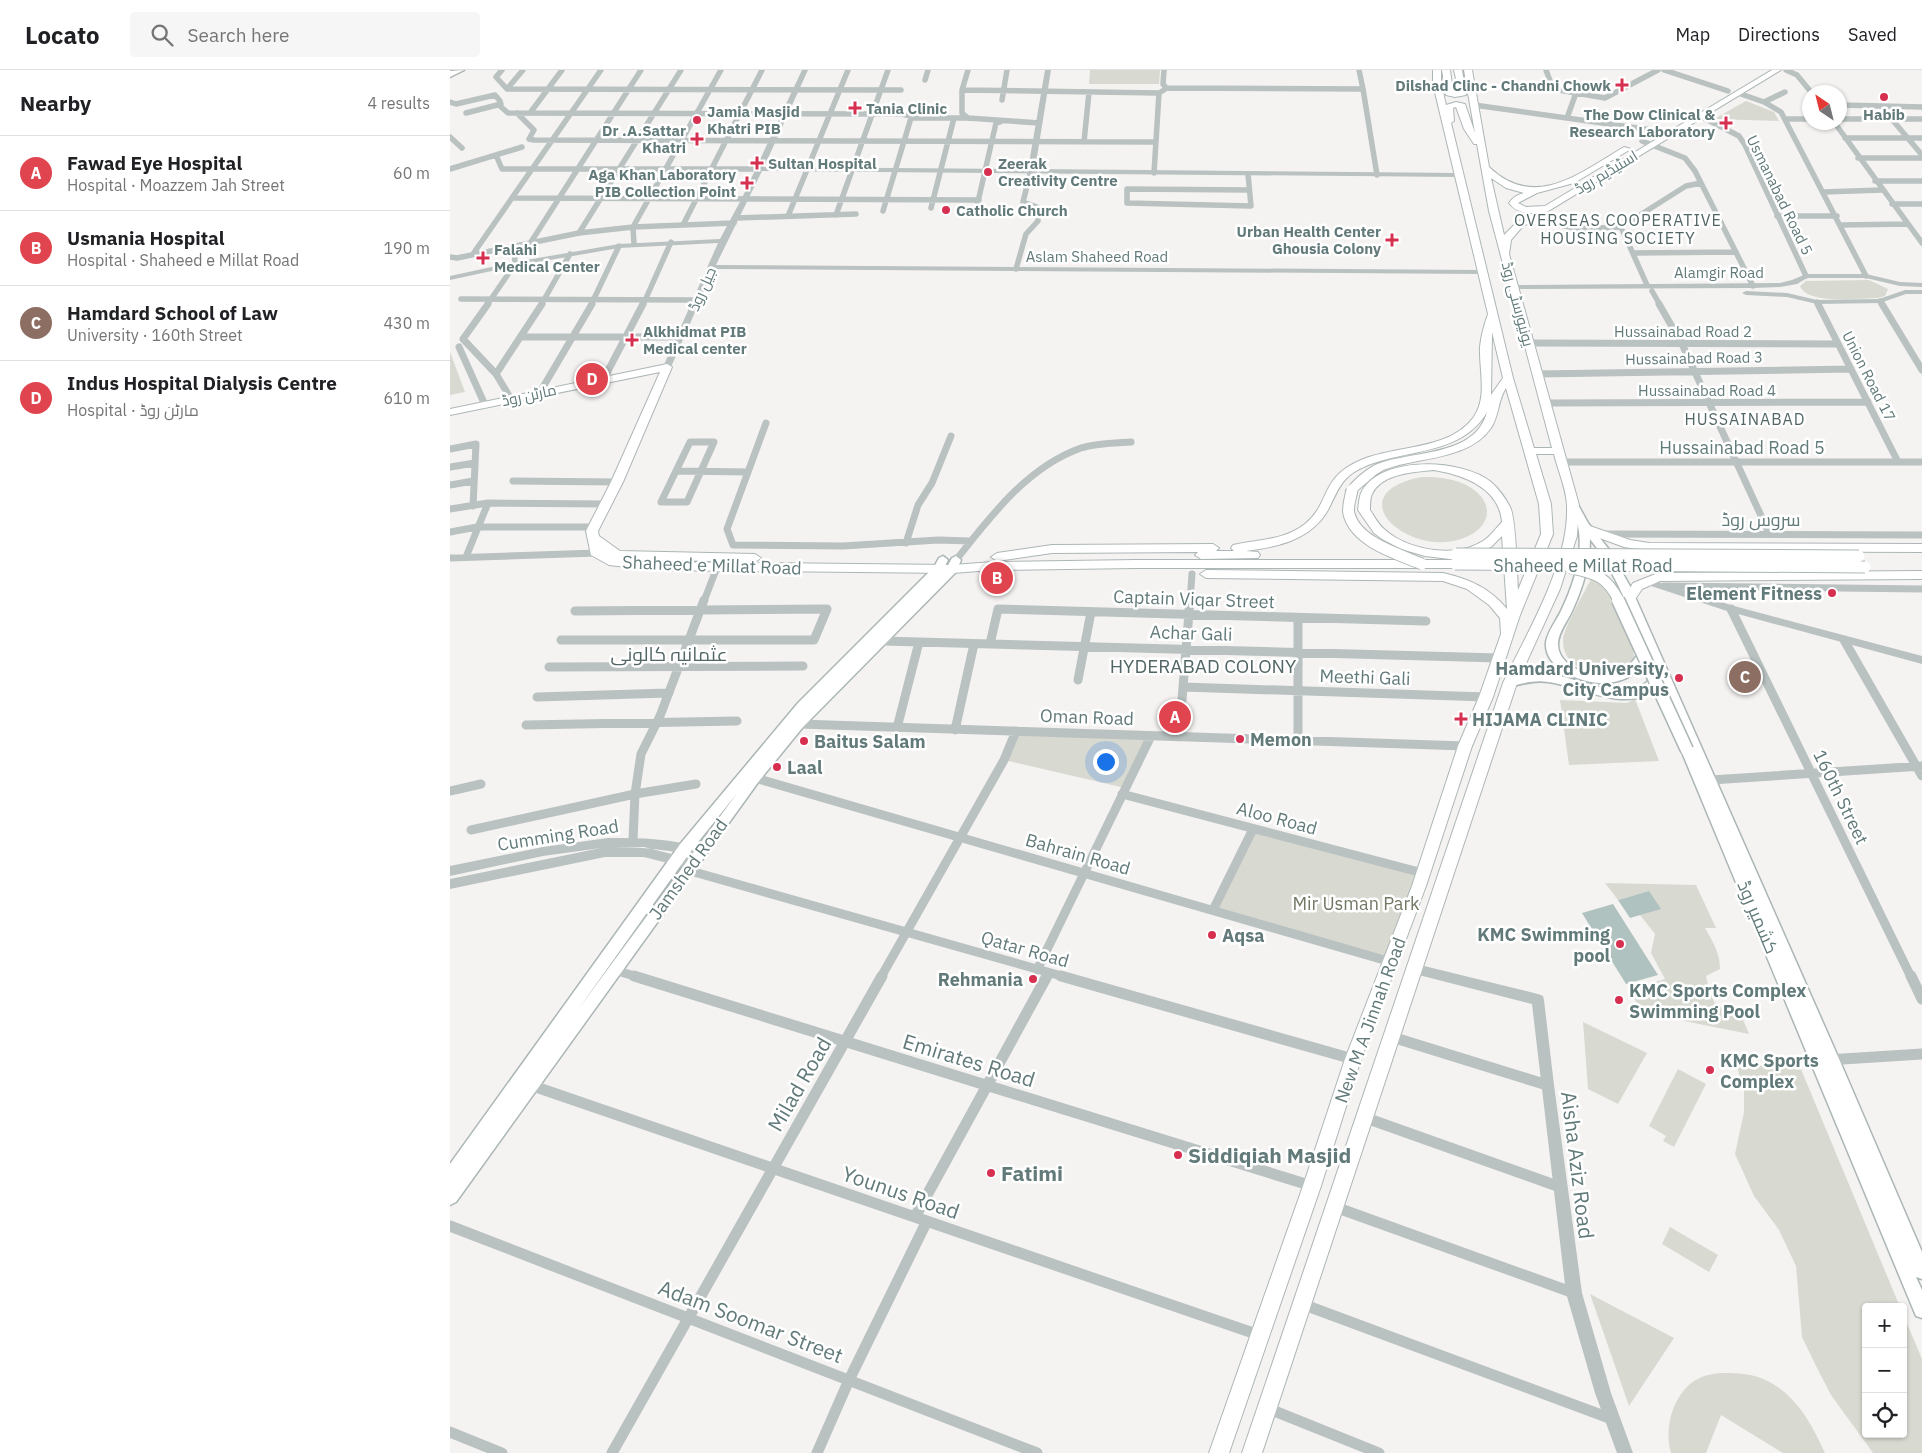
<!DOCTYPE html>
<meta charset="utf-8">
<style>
body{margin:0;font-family:"IBM Plex Sans",Cairo,sans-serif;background:#f6f6f6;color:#202124}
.controls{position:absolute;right:15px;bottom:15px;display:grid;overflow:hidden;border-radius:5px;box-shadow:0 1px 4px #0004}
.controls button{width:45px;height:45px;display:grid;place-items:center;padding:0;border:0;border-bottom:1px solid #e0e0e0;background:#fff;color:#202124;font:25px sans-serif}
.compass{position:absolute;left:1352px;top:15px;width:45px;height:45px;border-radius:50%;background:#fff;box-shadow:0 1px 4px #0004;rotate:325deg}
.you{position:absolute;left:655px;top:691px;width:18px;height:18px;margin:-12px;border:4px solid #fff;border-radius:50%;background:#1a73e8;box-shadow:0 0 0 8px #1a73e833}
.badge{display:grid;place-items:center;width:32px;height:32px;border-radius:50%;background:#111827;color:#fff;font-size:16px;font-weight:700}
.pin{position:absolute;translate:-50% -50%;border:2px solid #fff;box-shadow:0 1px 5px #0006}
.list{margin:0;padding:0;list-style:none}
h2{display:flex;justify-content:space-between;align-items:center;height:65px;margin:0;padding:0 20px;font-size:21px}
h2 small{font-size:16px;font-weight:400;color:#757577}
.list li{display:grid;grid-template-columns:32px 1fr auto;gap:15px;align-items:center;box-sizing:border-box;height:75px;padding:0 20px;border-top:1px solid #e0e0e0}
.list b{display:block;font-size:19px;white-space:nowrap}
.list p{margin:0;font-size:16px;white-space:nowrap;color:#757577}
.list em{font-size:16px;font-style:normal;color:#757577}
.icon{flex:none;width:28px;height:28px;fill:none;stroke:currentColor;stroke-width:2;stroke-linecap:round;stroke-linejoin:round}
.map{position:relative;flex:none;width:1472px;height:1383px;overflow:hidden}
header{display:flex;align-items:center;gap:30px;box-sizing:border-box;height:70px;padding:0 25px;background:#fff;border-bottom:1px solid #e0e0e0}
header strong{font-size:24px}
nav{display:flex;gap:28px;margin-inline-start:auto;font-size:18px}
.search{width:350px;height:45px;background:#f6f6f6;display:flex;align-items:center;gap:12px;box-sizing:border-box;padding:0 18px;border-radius:5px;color:#757577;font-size:19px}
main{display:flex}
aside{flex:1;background:#fff}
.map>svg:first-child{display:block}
</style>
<header>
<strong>Locato</strong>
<div class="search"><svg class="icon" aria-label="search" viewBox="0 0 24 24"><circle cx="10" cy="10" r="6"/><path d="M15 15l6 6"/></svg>Search here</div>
<nav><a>Map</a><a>Directions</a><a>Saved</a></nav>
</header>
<main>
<aside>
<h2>Nearby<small>4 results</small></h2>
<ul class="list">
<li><span class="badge" style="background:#e0444e">A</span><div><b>Fawad Eye Hospital</b><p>Hospital · Moazzem Jah Street</p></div><em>60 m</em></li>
<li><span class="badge" style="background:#e0444e">B</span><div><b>Usmania Hospital</b><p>Hospital · Shaheed e Millat Road</p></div><em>190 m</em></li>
<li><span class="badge" style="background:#8d6e63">C</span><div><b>Hamdard School of Law</b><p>University · 160th Street</p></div><em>430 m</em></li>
<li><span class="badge" style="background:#e0444e">D</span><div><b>Indus Hospital Dialysis Centre</b><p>Hospital · مارٹن روڈ</p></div><em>610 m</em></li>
</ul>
</aside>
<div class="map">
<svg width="1472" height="1383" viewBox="0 0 1472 1383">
<rect width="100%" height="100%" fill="#f5f3f1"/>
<path fill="#d8d9d1" d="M640 0H710L709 14H639Z
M1296 31 1324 42 1329 51 1264 49Z
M1419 210 1438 219 1435 226 1428 228C1410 228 1357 235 1350 216L1356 211Z
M0 282 15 322 0 325Z
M972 407C988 407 1005 408 1020 417 1048 435 1039 460 1011 469 956 487 887 423 972 407Z
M1142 507 1155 515 1162 526 1183 578 1184 587C1166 613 1112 606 1113 570 1113 558 1136 520 1142 507Z
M1185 629 1209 691 1119 695 1110 630 1177 633Z
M566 661 701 666 675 718 554 690Z
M803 759 973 803 941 892 763 840Z
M1155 813 1246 815 1266 858H1255C1263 872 1270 883 1270 899L1256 906 1259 920 1266 936 1289 940 1299 964 1194 943 1178 920 1215 909 1201 883 1205 864 1190 845 1206 840 1199 821 1168 830Z
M1133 952 1197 983 1168 1034 1138 1019Z
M1348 992 1450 1237H1416V1364H1453V1244L1472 1289V1383H1423L1381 1325 1366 1296 1352 1267 1346 1196 1329 1160 1304 1126 1285 1084 1294 1042V1019L1287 997Z
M1228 999 1256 1014 1224 1077 1213 1071 1216 1066 1199 1056Z
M1220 1157 1268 1185 1259 1202 1212 1174Z
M1140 1224 1224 1268 1179 1336Z
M1270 1303C1282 1303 1296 1303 1308 1307 1343 1319 1361 1352 1375 1383H1333L1271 1345 1256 1383H1221C1214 1360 1222 1326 1244 1311 1252 1306 1260 1304 1270 1303Z"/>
<path fill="#b0c2bf" d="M1199 821 1211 839 1180 848 1168 830Z
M1163 834 1208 905 1176 914 1132 843Z"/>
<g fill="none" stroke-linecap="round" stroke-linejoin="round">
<g stroke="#acb6b6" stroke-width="3">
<path id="secondary" d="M1123 432 1127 433 1138 453 1161 482 1182 520 1389 989 1472 1182V1209L1466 1207 1472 1220V1248L1466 1246 1231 680 1233 677 1238 676 1210 611C1187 649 1130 616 1098 612 1085 610 1073 613 1060 617L1054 613 1056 610C1069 606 1083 601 1097 603 1123 606 1174 634 1197 612 1200 609 1202 603 1205 599L1199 585C1190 601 1182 608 1164 612 1142 618 1093 602 1096 572 1098 561 1106 551 1111 541 1123 516 1134 484 1128 456 1126 449 1121 441 1118 435ZM1140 469C1166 502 1180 543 1197 581H1190C1182 593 1174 604 1158 605 1140 607 1108 597 1108 574 1108 562 1118 551 1123 539 1133 517 1140 494 1140 469Z
M493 486 498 490 492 502 355 640 497 497 502 488 506 486 511 490 506 502 353 657 309 711 6 1132 0 1135V1094L231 773 348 633 484 497 489 488ZM288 722 127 941 241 781Z"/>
</g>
<g stroke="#adb6b6" stroke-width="2">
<path id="primary" d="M983 0H991V14L996 35 1006 32 1015 34 1025 63 1014 0H1022L1039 97C1085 141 1130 103 1174 77L1181 79 1124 113 1087 123 1068 133 1076 137 1095 136 1322 0H1331L1072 157 1061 170 1059 184 1129 435 1127 466 1110 519 1067 613 812 1383H792L1053 613C1077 563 1119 493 1117 437 1117 420 1108 401 1104 384H1086L1101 434 1103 464 1070 545 1043 627 1022 676 976 816 911 989 871 1116 779 1383H759L853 1116 895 989 962 816 1008 676 1029 627 1051 564 1050 548 1039 535 1017 519 993 511 756 508 750 504 756 500 993 503C1019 509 1040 518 1057 539L1052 466 1041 477 1008 490 975 486 951 479 932 469 924 463 908 440C909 434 909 426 912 421 932 385 1013 389 1041 412 1048 418 1056 429 1060 437 1066 447 1067 505 1068 520L1091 464 1089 434 1056 318C1048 330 1049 346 1041 358 1019 390 969 387 936 399 922 404 911 421 902 423L896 420C904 410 914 401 925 395 960 380 1025 388 1037 342 1010 389 948 377 906 401 890 410 886 425 878 440 861 470 827 477 796 481L808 482 810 485 808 488 751 489 745 485 748 482 602 483 547 491 541 487 547 483 602 475 763 474 769 478 766 481H784L781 478 783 475C808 469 833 471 855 454 881 433 869 408 911 390 945 375 998 381 1023 348 1038 328 1029 300 1030 277 1031 266 1034 255 1038 244L983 14ZM1006 37 1014 59 1024 74H1027L1039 141 1102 378H1084L1063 308 1001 53 1004 51 1003 38ZM1041 108 1056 118 1074 123C1067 125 1063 127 1059 133 1065 141 1073 143 1083 143L1066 153 1054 165ZM1042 262 1053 308 1041 325ZM984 400C1013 405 1049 417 1052 452 1046 458 1040 467 1033 471 1005 489 957 480 934 459 928 454 924 446 920 440 920 435 920 428 922 424 932 403 965 402 984 400Z
M992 0H1000L1003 22H1009L1004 0H1012L1016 25 1005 27 996 25Z
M217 294 222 297 173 412 148 461 149 466 170 481 305 484 311 488 305 492 175 489 201 492 502 495 543 492 685 490H1005L1011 494 1005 498H685L543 500 502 503 201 500 159 495 141 485 136 461 161 412 210 302 0 345V339Z
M1137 455 1180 470 1199 473 1472 474V482L1199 481 1174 477 1133 462V456Z
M1472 501V509L1210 511 1192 519 1184 531 1180 532 1174 528 1183 513 1208 503Z"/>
</g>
<g stroke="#adb5b5" stroke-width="3">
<path id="motorway" d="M14 0 0 7V1Z"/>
</g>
<path stroke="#b9c1c1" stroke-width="5.5" d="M52 0 46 7 57 19 451 20
M518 0 512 20V43L518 48
M714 0 713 14 716 18 913 19 909 0
M1096 0 1103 19 1155 28 1208 0
M1214 0 1278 21
M1336 0 1347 5 1361 22
M475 10 478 0
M57 19 73 0
M913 19 927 105
M512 20 709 23
M1288 23 1314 32 1331 42 1416 206
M552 30 557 0
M0 32 6 34 45 25 50 31V36L58 43 451 44 461 46V48H518L589 53
M1314 32 1335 22
M1024 35 1209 61
M1390 35 1472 37
M16 43 51 34
M67 43 84 60 79 69 84 70 706 72
M80 43 112 0
M1250 46 1289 66 1295 75 1356 206
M1440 47 1472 85
M1117 48 1126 23
M1335 49H1360
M1390 49H1472
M1384 52 1472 173
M0 67 12 78
M1395 68H1472
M1192 71 1235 88 1245 101 1303 216
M634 72 639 22
M46 85 52 99H310
M1408 88H1472
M0 99 72 77
M704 103 709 23 714 20
M798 104 801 136 677 133V119L799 120
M1425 111H1472
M1373 122 1432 120
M64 128 529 130
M1442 134H1472
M527 136 546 53 550 52
M481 138 504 48
M433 141 461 48
M386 145 438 0
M338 146 398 0
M1327 146H1387
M287 148 406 144
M1080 148 1127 159 1171 157
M233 155 312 0
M1391 155 1458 154
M129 163 231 0
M81 172 191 0
M184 174 183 157 271 0
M1183 183 1286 182
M23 184 151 0
M0 187 7 188 129 163 183 157 284 153
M566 199 576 164 588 151 587 137 573 132 581 100
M1197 215 1171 157 1236 116 1251 113
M1202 221 1210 235
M11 229 247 230
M1430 231 1432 235
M1367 232 1368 235
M37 235 65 194 64 175
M91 235 120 184
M141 235 169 176
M193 235 221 172"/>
<path stroke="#b9c1c1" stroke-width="7" d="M38 234 13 269 46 304 61 329
M1209 234 1232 274 1319 463
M1368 234 1448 392
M1432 234 1472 300
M72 267H230
M1078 273 1388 274
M9 277 35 335
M46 304 92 234
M1087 304 1401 299
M150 316 193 234
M86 329 142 234
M1096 333 1418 332
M240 372H264L237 432H211Z
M0 379 26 374 23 436
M1112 392H1472
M0 397 25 393
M226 401 298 402 316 353
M298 402 277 459 283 475 393 476 488 470 520 471
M63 411 167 412
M0 415 23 411
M0 439 38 433 156 434
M0 462 27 457H144
M1150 464 1472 465
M456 473 468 435 482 413 501 366
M16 487 38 433
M0 488 147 483
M506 490C540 447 577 397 631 378 647 373 665 373 681 372
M1214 516 1472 519
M254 531 271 487
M740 531 742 504"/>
<path stroke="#b9c1c1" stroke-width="9" d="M1281 539 1461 907
M848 548V671
M111 570H364L377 539 125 541
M1394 570 1472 706
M433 571 1049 588
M540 574 548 539 976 551
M99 597 353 596
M628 610 641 542
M733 617 1036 627
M87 627 219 623
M349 654 1015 676
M76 655 287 651
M447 658 469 572
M505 660 524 574
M729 667 740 530
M305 708 941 892
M1261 710 1472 696
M0 721 31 714
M672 724 973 803
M21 760 185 724 246 714
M183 770 185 724 191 684 210 646 254 530
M237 800 615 907
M763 840 803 759
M164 900 188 907
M587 900 701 666
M431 907 554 690 566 661
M597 907 599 903"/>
<path stroke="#b9c1c1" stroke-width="11" d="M184 906 862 1116
M611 906 903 989
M1461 906 1472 929
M942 967 1097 1015
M1377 990 1472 984
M80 1015 809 1265
M916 1048 1110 1117
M885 1137 1124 1223
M465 1147 597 906
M0 1156 587 1383
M852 1234 1162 1349
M817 1338 929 1383
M0 1362 52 1383
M162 1383 432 906
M367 1383 399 1310 477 1151"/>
<path fill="#b9c1c1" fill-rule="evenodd" d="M352 0H358L314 97 578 99 595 0H601L585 99 1010 103 1014 105 1010 107 312 101 266 195 1032 200 1036 202 1032 204 264 199 221 297 217 300 213 297 268 173 169 178 65 196 0 210V206L65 192 169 174 270 169 292 128Z
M1356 204H1416L1450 212 1472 213V217L1450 216 1416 208H1357L1347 214 1330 217 1303 218 1063 219 1059 217 1063 215 1330 213 1342 210Z
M1455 220H1472V224H1456L1430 233 1367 234 1337 227 1296 225 1292 223 1296 221 1337 223 1367 230 1429 229Z
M1196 508 1284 536 1472 586V594L1277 541 1192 513 1191 511Z
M158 768C191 768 223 768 254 779L256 782 254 785 250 787C221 780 193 777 163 777H194L241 789 245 791 247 794 245 797 241 799 194 787H155L0 819V809L151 778 93 786 0 806V796L93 777Z
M966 894 1088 924 1093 926 1094 930 1104 1015 1132 1223 1161 1323 1183 1383H1167L1145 1323 1116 1223 1082 934 961 903 960 899 961 895Z"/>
<use href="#secondary" fill="#fff" fill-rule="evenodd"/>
<use href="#primary" fill="#fff" fill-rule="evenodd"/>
<use href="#motorway" fill="#fff" fill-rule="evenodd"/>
<g stroke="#acb6b6" stroke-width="12" stroke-linecap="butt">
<path id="secondary-bridge-far1" d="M1120 498C1146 504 1157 506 1169 531"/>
</g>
<g stroke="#acb6b6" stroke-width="15" stroke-linecap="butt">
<path id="secondary-bridge" d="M1168 530 1237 680"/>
</g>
<g stroke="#adb6b6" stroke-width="13" stroke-linecap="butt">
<path id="primary-bridge" d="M902 420C901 427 897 436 899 444 906 472 948 484 972 494
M1006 484 1409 486
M1005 494 1415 497"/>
</g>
<use href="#secondary-bridge-far1" stroke="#fff" stroke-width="10"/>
<use href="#secondary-bridge" stroke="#fff" stroke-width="12"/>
<use href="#primary-bridge" stroke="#fff" stroke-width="11"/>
</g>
<g fill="#d72f4f" stroke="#fff" stroke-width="2">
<path d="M1169.5 7.5h5v5h5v5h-5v5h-5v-5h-5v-5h5z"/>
<circle cx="1434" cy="27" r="5"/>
<path d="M402.5 30.5h5v5h5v5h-5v5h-5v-5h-5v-5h5z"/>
<circle cx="247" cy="50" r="5"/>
<path d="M1273.5 45.5h5v5h5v5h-5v5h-5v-5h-5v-5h5z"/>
<path d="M244.5 61.5h5v5h5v5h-5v5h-5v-5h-5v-5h5z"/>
<path d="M304.5 85.5h5v5h5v5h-5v5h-5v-5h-5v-5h5z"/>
<circle cx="538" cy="102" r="5"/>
<path d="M294.5 105.5h5v5h5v5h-5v5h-5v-5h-5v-5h5z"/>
<circle cx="496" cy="140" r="5"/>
<path d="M939.5 162.5h5v5h5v5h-5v5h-5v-5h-5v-5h5z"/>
<path d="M30.5 180.5h5v5h5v5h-5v5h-5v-5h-5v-5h5z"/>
<path d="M179.5 262.5h5v5h5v5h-5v5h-5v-5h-5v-5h5z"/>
<circle cx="1382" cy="523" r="5"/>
<circle cx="1229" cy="608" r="5"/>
<path d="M1008.5 641.5h5v5h5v5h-5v5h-5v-5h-5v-5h5z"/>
<circle cx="790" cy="669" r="5"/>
<circle cx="354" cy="671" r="5"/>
<circle cx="327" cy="697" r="5"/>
<circle cx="762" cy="865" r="5"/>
<circle cx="1170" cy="874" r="5"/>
<circle cx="583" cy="909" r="5"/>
<circle cx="1169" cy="930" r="5"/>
<circle cx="1260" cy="1000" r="5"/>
<circle cx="728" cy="1085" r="5"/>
<circle cx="541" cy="1103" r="5"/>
</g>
<g text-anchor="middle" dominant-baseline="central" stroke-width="5" stroke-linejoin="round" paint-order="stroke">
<g font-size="15" font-weight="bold" fill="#627a7a" stroke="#fff" text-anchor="start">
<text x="1161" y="15" text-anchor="end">Dilshad Clinc - Chandni Chowk</text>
<text x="416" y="38">Tania Clinic</text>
<text x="257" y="41">Jamia Masjid<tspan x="257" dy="17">Khatri PIB</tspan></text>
<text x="1265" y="44" text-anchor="end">The Dow Clinical &amp;<tspan x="1265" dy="17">Research Laboratory</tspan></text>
<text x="1434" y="44" text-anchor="middle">Habib</text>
<text x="236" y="60" text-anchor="end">Dr .A.Sattar<tspan x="236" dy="17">Khatri</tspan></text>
<text x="318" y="93">Sultan Hospital</text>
<text x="548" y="93">Zeerak<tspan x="548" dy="17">Creativity Centre</tspan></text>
<text x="286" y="104" text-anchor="end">Aga Khan Laboratory<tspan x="286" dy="17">PIB Collection Point</tspan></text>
<text x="506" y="140">Catholic Church</text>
<text x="931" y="161" text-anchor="end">Urban Health Center<tspan x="931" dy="17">Ghousia Colony</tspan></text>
<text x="44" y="179">Falahi<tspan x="44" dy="17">Medical Center</tspan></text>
<text x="193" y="261">Alkhidmat PIB<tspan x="193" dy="17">Medical center</tspan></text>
</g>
<g font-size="15" fill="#627a7a" stroke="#fff">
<text transform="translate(1156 102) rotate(-31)">اسٹیڈیم روڈ</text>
<text transform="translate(1330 125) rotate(64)">Usmanabad Road 5</text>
<text x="647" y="186">Aslam Shaheed Road</text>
<text x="1269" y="202">Alamgir Road</text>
<text transform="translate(252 219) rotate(-66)">جیل روڈ</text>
<text transform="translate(1068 234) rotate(75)">یونیورسٹی روڈ</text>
<text x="1233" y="261">Hussainabad Road 2</text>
<text transform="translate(1244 288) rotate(-1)">Hussainabad Road 3</text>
<text transform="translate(1419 306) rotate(63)">Union Road 17</text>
<text x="1257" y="320">Hussainabad Road 4</text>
<text transform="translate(79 325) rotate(-12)">مارٹن روڈ</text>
</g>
<g font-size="16" letter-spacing="1" fill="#536666" stroke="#fff">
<text x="1168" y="150">OVERSEAS COOPERATIVE<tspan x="1168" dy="18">HOUSING SOCIETY</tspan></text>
<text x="1295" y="349">HUSSAINABAD</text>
</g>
<g font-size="18" fill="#627a7a" stroke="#fff">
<text x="1292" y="377">Hussainabad Road 5</text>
<text x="1311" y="449">سروس روڈ</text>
<text transform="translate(262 495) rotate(2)">Shaheed e Millat Road</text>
<text x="1133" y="495">Shaheed e Millat Road</text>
<text transform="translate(744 529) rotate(2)">Captain Viqar Street</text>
<text transform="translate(741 563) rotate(2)">Achar Gali</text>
<text transform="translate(915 607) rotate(2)">Meethi Gali</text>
<text transform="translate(637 647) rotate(2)">Oman Road</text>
<text transform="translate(1391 727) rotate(64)">160th Street</text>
<text transform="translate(827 748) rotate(15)">Aloo Road</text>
<text transform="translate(108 765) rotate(-9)">Cumming Road</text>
<text transform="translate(628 784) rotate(16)">Bahrain Road</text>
<text transform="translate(238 799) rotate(-54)">Jamshed Road</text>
<text transform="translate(1308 847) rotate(67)">کشمیر روڈ</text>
<text transform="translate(575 879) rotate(16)">Qatar Road</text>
<text transform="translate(920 950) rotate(-70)">New M A Jinnah Road</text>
</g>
<g font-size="18" font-weight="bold" fill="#627a7a" stroke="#fff" text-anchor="start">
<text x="1372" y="523" text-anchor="end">Element Fitness</text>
<text x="1219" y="598" text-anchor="end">Hamdard University,<tspan x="1219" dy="21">City Campus</tspan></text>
<text x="1022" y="649">HIJAMA CLINIC</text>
<text x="800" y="669">Memon</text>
<text x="364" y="671">Baitus Salam</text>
<text x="337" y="697">Laal</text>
<text x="1160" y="864" text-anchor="end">KMC Swimming<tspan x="1160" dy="21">pool</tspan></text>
<text x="772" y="865">Aqsa</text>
<text x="573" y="909" text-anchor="end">Rehmania</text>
<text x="1179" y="920">KMC Sports Complex<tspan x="1179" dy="21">Swimming Pool</tspan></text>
<text x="1270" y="990">KMC Sports<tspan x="1270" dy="21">Complex</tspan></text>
</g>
<g font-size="18" fill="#707864" stroke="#fff">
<text x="906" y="833">Mir Usman Park</text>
</g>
<g font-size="19" fill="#536666" stroke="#fff">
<text x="219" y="584">عثمانیہ کالونی</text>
<text x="753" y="596">HYDERABAD COLONY</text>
</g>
<g font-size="21" fill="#627a7a" stroke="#fff">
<text transform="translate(519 990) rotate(17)">Emirates Road</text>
<text transform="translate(349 1014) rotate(-60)">Milad Road</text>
<text transform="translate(1128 1095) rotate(83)">Aisha Aziz Road</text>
<text transform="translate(451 1122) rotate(19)">Younus Road</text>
<text transform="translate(301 1251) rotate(21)">Adam Soomar Street</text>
</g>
<g font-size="21" font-weight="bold" fill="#627a7a" stroke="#fff" text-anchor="start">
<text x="738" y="1085">Siddiqiah Masjid</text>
<text x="551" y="1103">Fatimi</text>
</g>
</g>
</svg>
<div class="controls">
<button>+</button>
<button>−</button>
<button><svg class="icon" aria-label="locate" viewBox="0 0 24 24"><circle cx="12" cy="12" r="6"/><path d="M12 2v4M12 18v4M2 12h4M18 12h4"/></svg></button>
</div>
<svg class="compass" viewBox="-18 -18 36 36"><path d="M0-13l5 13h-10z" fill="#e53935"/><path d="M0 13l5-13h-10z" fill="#757577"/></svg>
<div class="you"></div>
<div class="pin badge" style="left:725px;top:647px;background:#e0444e">A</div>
<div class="pin badge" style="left:547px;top:508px;background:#e0444e">B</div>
<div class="pin badge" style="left:1295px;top:607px;background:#8d6e63">C</div>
<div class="pin badge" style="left:142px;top:309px;background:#e0444e">D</div>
</div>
</main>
